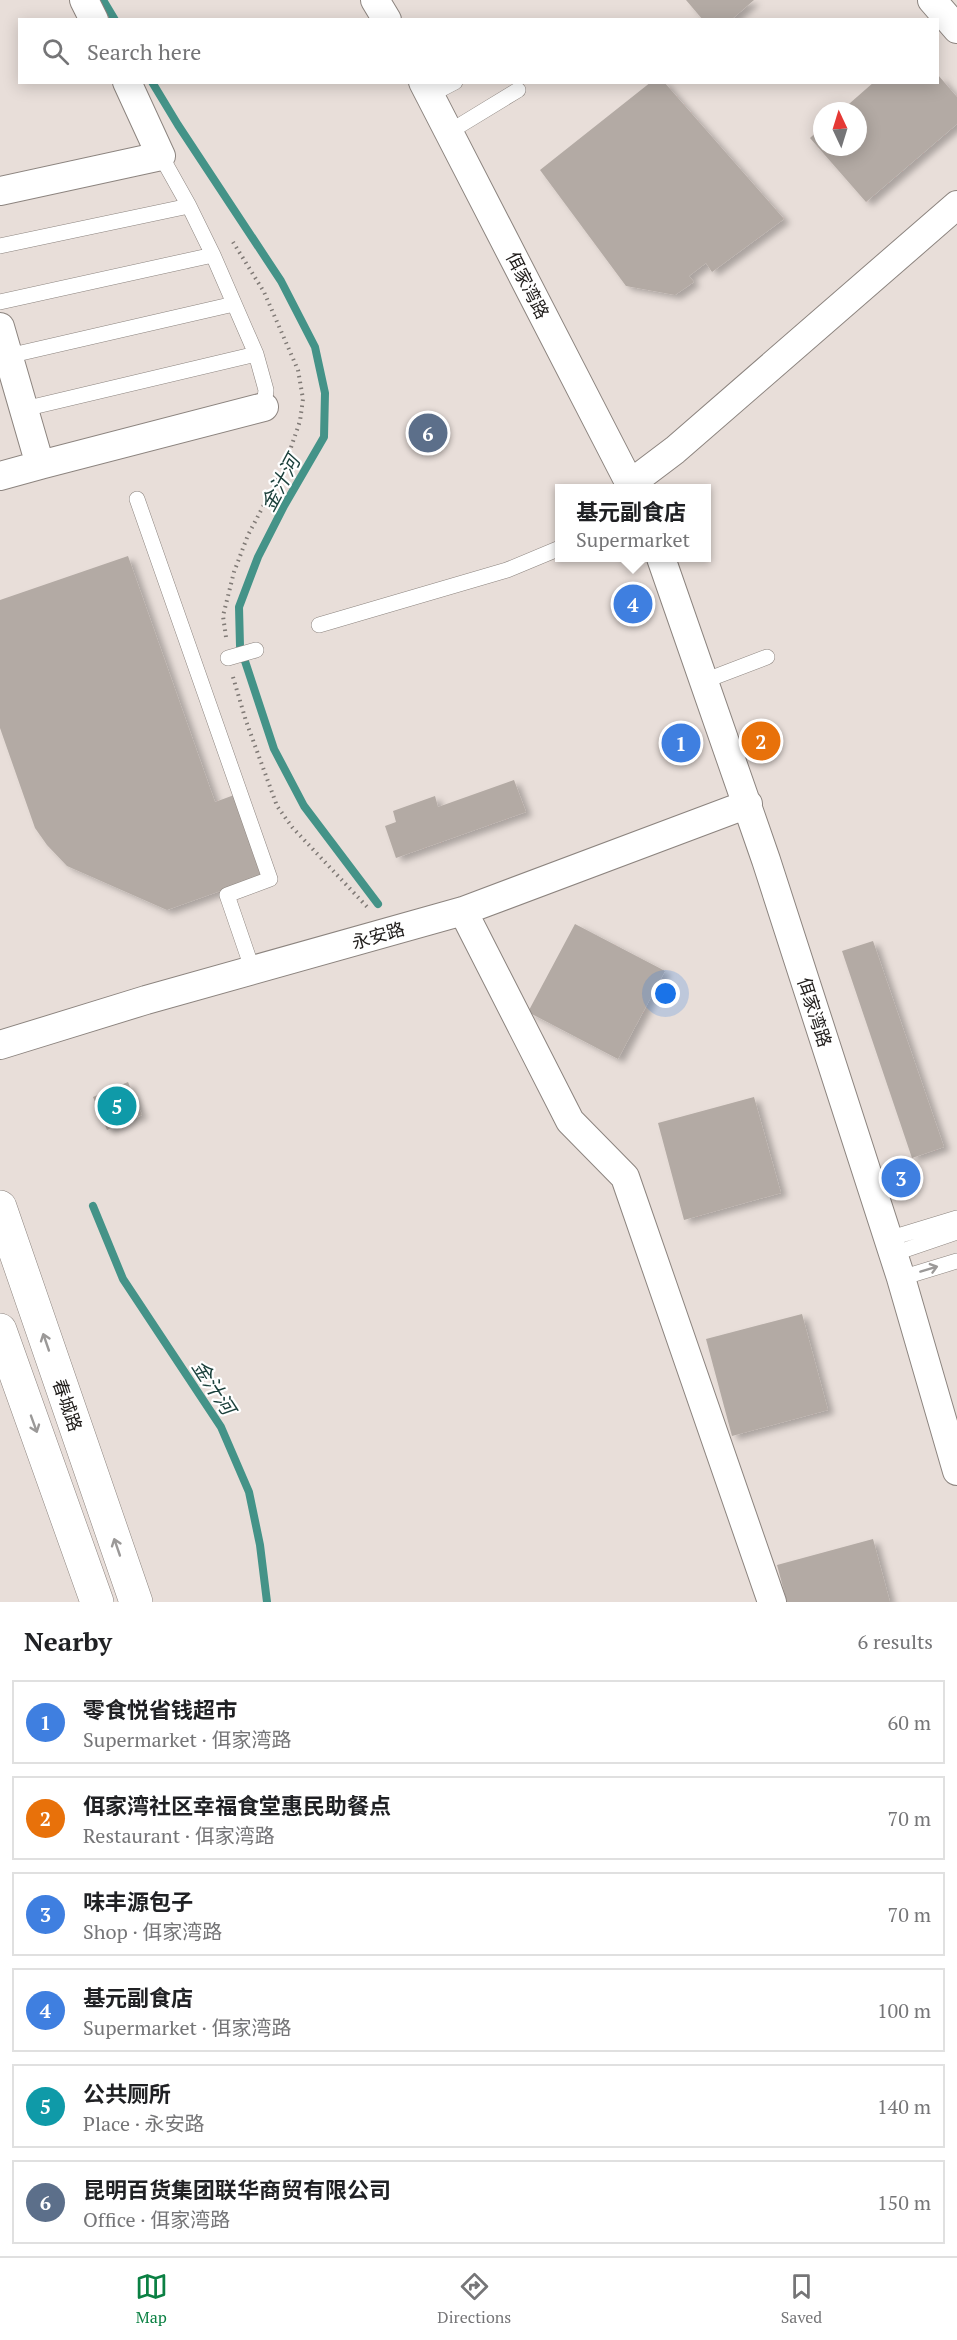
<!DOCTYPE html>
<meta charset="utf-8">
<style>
body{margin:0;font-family:"PT Serif","Noto Sans SC",serif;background:#f6f6f6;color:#202124}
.compass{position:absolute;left:813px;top:102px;width:54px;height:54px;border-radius:50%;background:#fff;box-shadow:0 3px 15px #0003;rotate:356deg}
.you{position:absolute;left:666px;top:994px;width:21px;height:21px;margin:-15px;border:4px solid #fff;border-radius:50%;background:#1a73e8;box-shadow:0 0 0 9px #1a73e833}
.badge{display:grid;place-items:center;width:39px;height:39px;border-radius:50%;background:#0b8043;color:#fff;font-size:20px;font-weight:700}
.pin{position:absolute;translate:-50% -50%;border:3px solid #fff;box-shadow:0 2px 6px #0006}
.popup{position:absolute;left:555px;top:484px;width:156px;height:78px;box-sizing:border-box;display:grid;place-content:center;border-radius:0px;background:#fff;filter:drop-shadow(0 2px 4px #0005);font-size:20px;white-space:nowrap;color:#757577}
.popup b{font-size:22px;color:#202124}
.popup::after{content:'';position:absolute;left:50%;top:100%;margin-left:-12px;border:12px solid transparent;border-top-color:#fff}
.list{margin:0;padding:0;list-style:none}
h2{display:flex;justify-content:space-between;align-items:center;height:78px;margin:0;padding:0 24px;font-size:26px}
h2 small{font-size:20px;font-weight:400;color:#757577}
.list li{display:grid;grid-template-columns:39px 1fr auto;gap:18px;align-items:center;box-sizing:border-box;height:84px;margin:0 12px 12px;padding:0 12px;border:2px solid #e0e0e0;border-radius:0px}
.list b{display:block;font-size:22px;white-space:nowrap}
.list p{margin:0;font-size:20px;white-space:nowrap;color:#757577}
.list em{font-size:20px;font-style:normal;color:#757577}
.icon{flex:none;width:33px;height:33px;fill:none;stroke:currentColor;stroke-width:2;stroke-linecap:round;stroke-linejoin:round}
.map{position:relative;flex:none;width:957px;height:1602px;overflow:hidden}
.search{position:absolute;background:#fff;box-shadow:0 3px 15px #0003;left:18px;right:18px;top:18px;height:66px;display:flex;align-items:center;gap:15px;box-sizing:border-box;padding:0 21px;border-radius:0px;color:#757577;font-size:22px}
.sheet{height:654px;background:#fff}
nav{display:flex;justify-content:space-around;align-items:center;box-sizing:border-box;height:84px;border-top:2px solid #e0e0e0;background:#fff;font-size:16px;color:#757577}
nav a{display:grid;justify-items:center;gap:3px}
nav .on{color:#0b8043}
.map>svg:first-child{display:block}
</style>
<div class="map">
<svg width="957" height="1602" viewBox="0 0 957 1602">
<defs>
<filter id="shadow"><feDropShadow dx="6" dy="4" stdDeviation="3" flood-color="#0004"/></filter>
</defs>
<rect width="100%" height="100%" fill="#e8ded9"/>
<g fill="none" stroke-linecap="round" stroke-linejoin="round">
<path stroke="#449388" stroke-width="8" d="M103 0 115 20
M152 82 178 125 281 281 315 347 325 393 324 437 284 506 258 557 239 607 240 646 274 749 304 806 378 904
M93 1206 123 1279 221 1427 249 1492 260 1545 267 1602"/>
</g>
<path fill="#b3aaa4" filter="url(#shadow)" d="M686 0H754L731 20H703Z
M938 75 957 97V124L866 202 810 138 822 127V147H858V111H841L874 82H938Z
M651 82H664L784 219 712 272 706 263 689 276 694 282 675 295 626 286 540 170Z
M128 556 215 802 237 794 265 875 167 910 67 866 47 845 35 828 0 728V600Z
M514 780 526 812 396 858 385 826 396 822 393 811 435 796 438 807Z
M575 924 665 971 618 1059 528 1012Z
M873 941 944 1147 912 1158 842 951Z
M128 1082 142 1115 107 1130 93 1097Z
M754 1097 781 1193 684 1220 658 1123Z
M802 1314 828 1410 732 1436 706 1339Z
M873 1539 890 1602H787L777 1565Z"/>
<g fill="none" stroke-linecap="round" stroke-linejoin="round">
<g stroke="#8c847f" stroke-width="16">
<path id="lane" d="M430 95 455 82
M449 132 518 90
M161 156 189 206 213 255 256 354 266 390 264 407
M0 246 189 206
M0 302 213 255
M8 356 234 304
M24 409 256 354
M137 499 270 879 227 895 253 971
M319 625 507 570 560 548
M228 658 256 650
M704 681 767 657
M888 1239 957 1218
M893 1254 957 1232
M901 1278 957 1261"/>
</g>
<g stroke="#8c847f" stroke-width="30">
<path id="street" d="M84 0 94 20
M375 0 387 20
M932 0 957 29
M423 82 632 488
M0 191 161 156 127 82
M0 327 40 465 0 476
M40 465 264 407
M630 484 675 450 957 205
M661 558 766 860 901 1278 957 1471
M463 911 570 1121 625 1177 772 1602
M0 1045 146 1000 463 911 748 804"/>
</g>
<g stroke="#8c847f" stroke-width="34">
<path id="primary" d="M0 1207 136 1602
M0 1330 97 1602"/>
</g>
<path stroke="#7f7975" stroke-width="4" stroke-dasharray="1.5 4.5" stroke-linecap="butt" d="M226 637 223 616 234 572 248 535 285 465 300 421 303 399 298 370 264 292 233 242
M233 677 246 721 277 806 292 827 369 909"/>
<use href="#lane" stroke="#fff" stroke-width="15"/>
<use href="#street" stroke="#fff" stroke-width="28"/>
<use href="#primary" stroke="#fff" stroke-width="33"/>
</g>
<defs><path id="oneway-shaft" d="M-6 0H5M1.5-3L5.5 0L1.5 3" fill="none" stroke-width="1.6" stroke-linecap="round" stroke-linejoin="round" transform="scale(1.5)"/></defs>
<g stroke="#9b9998">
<use href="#oneway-shaft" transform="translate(929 1269) rotate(-17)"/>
<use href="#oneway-shaft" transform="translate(46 1342) rotate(-109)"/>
<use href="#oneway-shaft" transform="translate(34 1424) rotate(70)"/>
<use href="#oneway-shaft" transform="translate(117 1547) rotate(-109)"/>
</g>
<g text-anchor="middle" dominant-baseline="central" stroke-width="4.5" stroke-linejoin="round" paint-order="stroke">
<g font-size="18" fill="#201d1b" stroke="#fff">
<text transform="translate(528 285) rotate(63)">佴家湾路</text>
<text transform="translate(378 935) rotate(-16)">永安路</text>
<text transform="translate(815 1012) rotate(72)">佴家湾路</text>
<text transform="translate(68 1405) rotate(71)">春城路</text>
</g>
<g font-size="20" font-style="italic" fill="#1c413c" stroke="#fff">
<text transform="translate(280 483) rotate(-62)">金汁河</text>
<text transform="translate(214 1387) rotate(57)">金汁河</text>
</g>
</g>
</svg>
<svg class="compass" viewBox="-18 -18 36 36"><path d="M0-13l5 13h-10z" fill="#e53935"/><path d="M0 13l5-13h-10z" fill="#757577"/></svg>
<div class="you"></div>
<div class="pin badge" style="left:681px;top:743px;background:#3f7fe0">1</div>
<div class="pin badge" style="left:761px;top:741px;background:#e8710a">2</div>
<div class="pin badge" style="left:901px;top:1178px;background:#3f7fe0">3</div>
<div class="pin badge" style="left:633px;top:604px;background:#3f7fe0">4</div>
<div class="popup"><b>基元副食店</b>Supermarket</div>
<div class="pin badge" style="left:117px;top:1106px;background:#0f9aa8">5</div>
<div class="pin badge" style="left:428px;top:433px;background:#5c6f8a">6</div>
<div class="search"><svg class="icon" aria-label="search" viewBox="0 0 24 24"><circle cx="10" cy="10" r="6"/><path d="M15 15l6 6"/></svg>Search here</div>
</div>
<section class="sheet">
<h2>Nearby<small>6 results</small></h2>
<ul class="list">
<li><span class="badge" style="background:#3f7fe0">1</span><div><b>零食悦省钱超市</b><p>Supermarket · 佴家湾路</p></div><em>60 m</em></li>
<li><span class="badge" style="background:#e8710a">2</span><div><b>佴家湾社区幸福食堂惠民助餐点</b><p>Restaurant · 佴家湾路</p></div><em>70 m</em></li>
<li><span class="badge" style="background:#3f7fe0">3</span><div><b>味丰源包子</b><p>Shop · 佴家湾路</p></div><em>70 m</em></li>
<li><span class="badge" style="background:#3f7fe0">4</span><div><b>基元副食店</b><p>Supermarket · 佴家湾路</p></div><em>100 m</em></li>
<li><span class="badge" style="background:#0f9aa8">5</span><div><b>公共厕所</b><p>Place · 永安路</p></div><em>140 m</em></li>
<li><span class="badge" style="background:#5c6f8a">6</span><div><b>昆明百货集团联华商贸有限公司</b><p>Office · 佴家湾路</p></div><em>150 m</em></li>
</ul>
</section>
<nav>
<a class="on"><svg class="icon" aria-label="map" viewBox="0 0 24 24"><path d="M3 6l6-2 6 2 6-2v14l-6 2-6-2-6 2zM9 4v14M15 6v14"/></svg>Map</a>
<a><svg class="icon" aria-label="directions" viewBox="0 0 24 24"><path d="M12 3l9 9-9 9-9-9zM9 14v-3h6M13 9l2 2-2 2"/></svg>Directions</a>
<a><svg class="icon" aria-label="saved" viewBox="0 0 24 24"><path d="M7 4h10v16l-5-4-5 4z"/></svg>Saved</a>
</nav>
